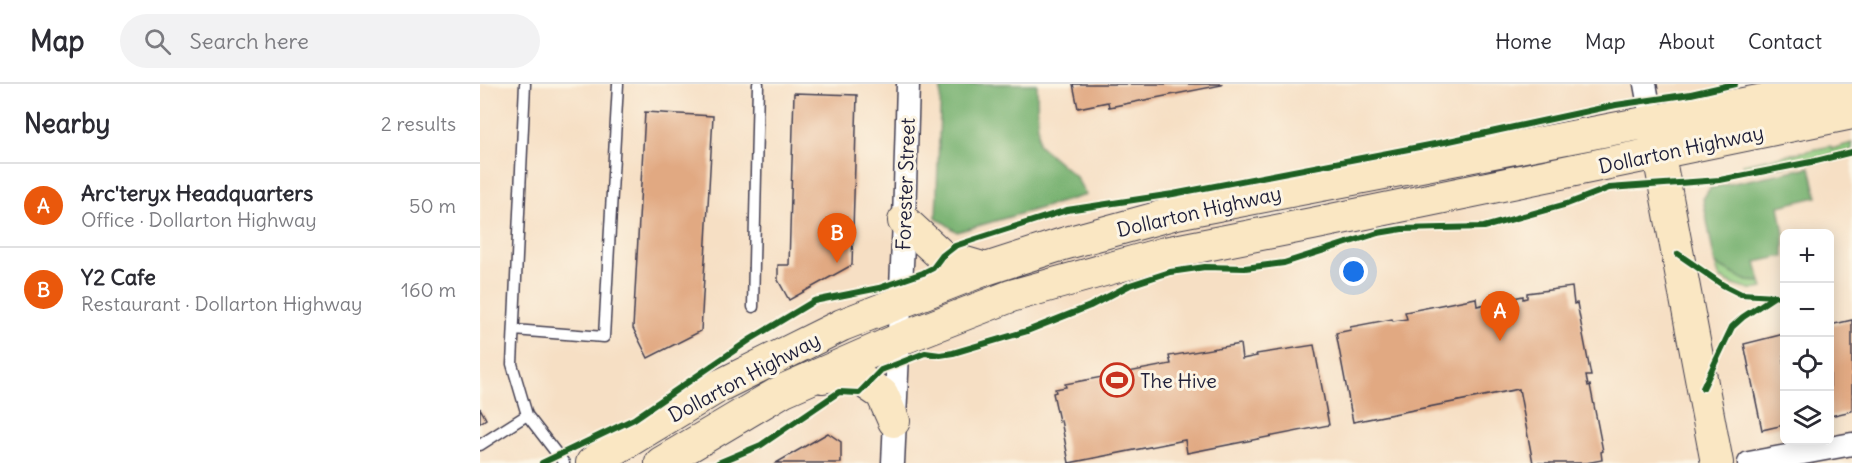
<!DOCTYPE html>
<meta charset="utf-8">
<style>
body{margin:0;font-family:Delius,sans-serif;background:#f2f2f3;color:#2b2b33}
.controls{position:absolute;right:18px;bottom:18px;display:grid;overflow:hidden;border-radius:9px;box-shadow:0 3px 15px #0003}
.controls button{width:54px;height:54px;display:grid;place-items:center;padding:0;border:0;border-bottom:2px solid #e1e1e2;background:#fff;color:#2b2b33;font:30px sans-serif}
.you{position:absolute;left:874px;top:188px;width:21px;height:21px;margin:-15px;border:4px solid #fff;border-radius:50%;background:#1a73e8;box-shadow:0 0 0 9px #1a73e833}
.badge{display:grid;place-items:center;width:39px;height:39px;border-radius:50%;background:#ea580c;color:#fff;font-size:20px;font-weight:700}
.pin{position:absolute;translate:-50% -50px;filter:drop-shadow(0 2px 3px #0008)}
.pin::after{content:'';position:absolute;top:32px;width:21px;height:18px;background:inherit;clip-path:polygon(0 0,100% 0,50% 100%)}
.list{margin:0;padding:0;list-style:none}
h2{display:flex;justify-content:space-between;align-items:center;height:78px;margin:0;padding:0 24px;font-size:26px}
h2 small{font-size:20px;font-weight:400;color:#7c7c81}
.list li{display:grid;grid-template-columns:39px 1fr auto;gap:18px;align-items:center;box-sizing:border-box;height:84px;padding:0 24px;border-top:2px solid #e1e1e2}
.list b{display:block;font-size:22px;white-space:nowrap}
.list p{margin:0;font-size:20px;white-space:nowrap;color:#7c7c81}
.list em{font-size:20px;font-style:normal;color:#7c7c81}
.icon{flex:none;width:33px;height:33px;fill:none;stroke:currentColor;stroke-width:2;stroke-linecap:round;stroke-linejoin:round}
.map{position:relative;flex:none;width:1372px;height:379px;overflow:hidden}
header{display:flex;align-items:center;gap:36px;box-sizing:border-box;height:84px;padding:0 30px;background:#fff;border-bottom:2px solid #e1e1e2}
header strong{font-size:28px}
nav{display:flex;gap:33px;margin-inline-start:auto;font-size:21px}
.search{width:420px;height:54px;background:#f2f2f3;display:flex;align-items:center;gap:15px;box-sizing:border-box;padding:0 21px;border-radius:33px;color:#7c7c81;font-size:22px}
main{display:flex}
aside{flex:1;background:#fff}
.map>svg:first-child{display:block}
</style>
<header>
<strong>Map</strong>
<div class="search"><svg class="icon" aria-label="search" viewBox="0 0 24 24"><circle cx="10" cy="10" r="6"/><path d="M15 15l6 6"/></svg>Search here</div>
<nav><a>Home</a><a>Map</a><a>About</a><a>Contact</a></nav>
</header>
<main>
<aside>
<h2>Nearby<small>2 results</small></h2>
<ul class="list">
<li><span class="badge">A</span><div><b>Arc'teryx Headquarters</b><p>Office · Dollarton Highway</p></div><em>50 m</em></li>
<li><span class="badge">B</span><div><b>Y2 Cafe</b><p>Restaurant · Dollarton Highway</p></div><em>160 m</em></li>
</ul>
</aside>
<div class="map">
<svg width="1372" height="379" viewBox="0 0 1372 379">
<rect width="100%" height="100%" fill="#fcf5e5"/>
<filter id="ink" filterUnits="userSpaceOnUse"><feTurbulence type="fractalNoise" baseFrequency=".0167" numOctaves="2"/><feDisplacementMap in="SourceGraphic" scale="12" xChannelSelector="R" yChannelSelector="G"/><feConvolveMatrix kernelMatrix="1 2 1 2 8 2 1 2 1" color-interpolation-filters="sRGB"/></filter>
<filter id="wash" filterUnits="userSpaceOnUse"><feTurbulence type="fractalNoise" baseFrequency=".008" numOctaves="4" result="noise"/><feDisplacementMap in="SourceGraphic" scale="24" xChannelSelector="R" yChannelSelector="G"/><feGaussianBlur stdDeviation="1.35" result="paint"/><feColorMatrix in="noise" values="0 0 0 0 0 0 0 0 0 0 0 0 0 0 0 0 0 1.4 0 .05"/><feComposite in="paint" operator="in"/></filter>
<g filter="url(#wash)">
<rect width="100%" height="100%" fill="#f6dfc4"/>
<path fill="#91cc80" stroke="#5a775e" stroke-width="1.5" d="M1372 59V66L1310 81 1267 88 1263 80 1351 62 1352 65Z
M1235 180 1267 197 1281 198 1283 204C1266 208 1255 202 1240 194Z"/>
<path fill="#74b06e" stroke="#4b6954" stroke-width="1.5" d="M461 0H557L558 60 596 93 606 111 477 148 456 133Z
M1330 83 1337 113 1299 122 1304 150V172L1276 178 1281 198 1267 197 1235 180 1223 115 1230 104Z"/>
<g id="blocks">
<path fill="#e1a982" d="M593 0H742V1L629 23 628 18 598 24Z
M314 9 377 11 372 181 309 216 298 196V181H309Z
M165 28 233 32 221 247 168 274 153 244Z
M1092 203 1094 220 1097 219 1111 292H1106L1108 302 1110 301 1123 367 1121 368 1122 376 1106 379H1053L1039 305 873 338 856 249 871 246 870 243 912 235 913 237 927 235 925 228 996 214 997 222 1043 212V215L1047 214V209Z
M1372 236V327L1350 332V241Z
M1304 250V341L1282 346 1264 260Z
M760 260 762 275 777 272 776 270 834 261 849 341 707 369 705 356 589 379 581 336 579 337 573 309 576 308 575 305 586 303 585 300 691 280 689 272Z
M0 324 6 335 0 339Z
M348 349 361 358V379H296Z"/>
</g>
</g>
<g filter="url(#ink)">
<use href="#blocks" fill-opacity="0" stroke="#423e50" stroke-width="1.5"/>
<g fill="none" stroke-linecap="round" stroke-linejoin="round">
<g stroke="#423e50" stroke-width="13">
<path id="lane" d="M45 0 32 280 47 331 84 379
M273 223 278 0
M34 246 124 253 138 0
M0 361 47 331"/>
</g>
<g stroke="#423e50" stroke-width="25">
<path id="street" d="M1165 0 1172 38
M413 379 424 137 428 0
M1269 379 1372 360"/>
</g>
<g stroke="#423e50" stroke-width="34">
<path id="secondary" d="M1175 50 1237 379
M424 137 462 172 506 185
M342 293 369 288 402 310 414 337
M112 379 241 301 362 241 506 185 583 160 696 129 1367 0
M181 379 304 306 418 256 531 212 685 169 832 140 1372 29"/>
</g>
<use href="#lane" stroke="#fff" stroke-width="10"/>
<use href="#street" stroke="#fff" stroke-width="22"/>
<use href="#secondary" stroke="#fae7c3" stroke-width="32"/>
<g stroke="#fcf5e5" stroke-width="10">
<path id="cycleway" d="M1198 170 1243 201 1261 210 1295 212
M1223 304 1252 243 1263 233 1295 212
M62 379 154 335 271 255 334 217 399 204 443 189 453 184 462 172 475 162 493 156 587 126 693 110 960 59 1136 21 1211 10 1255 0
M238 379 281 361 359 308 379 309 401 286 417 280 445 269 460 271 473 269 547 247 610 222 650 201 690 188 725 183 765 184 804 179 898 149 922 145 1004 143 1087 120 1129 104 1240 96 1336 77 1372 68"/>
</g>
<use href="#cycleway" stroke="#1b5e20" stroke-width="6"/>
</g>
</g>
<defs>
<g id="stadium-ring" transform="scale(1.725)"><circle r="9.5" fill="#fcf5e5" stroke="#c8321e" stroke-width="1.5"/><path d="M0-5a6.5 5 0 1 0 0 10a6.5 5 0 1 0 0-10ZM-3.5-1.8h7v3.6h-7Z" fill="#c8321e"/></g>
</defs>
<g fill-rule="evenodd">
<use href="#stadium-ring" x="637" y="296"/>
</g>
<g text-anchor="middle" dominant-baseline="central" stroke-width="6" stroke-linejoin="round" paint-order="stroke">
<g font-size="20" fill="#22223b" stroke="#fcf5e5">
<text transform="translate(1201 65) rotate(-12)">Dollarton Highway</text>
<text transform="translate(425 100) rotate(-88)">Forester Street</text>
<text transform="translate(719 127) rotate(-13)">Dollarton Highway</text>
<text transform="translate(264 293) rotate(-28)">Dollarton Highway</text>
</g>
<g font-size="20" fill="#22223b" stroke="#fcf5e5" text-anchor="start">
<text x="660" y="296">The Hive</text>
</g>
</g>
</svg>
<div class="controls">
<button>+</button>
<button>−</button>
<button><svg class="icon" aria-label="locate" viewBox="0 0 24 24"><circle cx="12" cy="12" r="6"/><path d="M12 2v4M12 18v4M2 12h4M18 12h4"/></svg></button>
<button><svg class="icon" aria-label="layers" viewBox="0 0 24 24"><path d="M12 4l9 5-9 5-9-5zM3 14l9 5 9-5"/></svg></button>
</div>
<div class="you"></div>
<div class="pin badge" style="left:1020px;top:257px">A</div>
<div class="pin badge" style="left:357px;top:179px">B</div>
</div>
</main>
